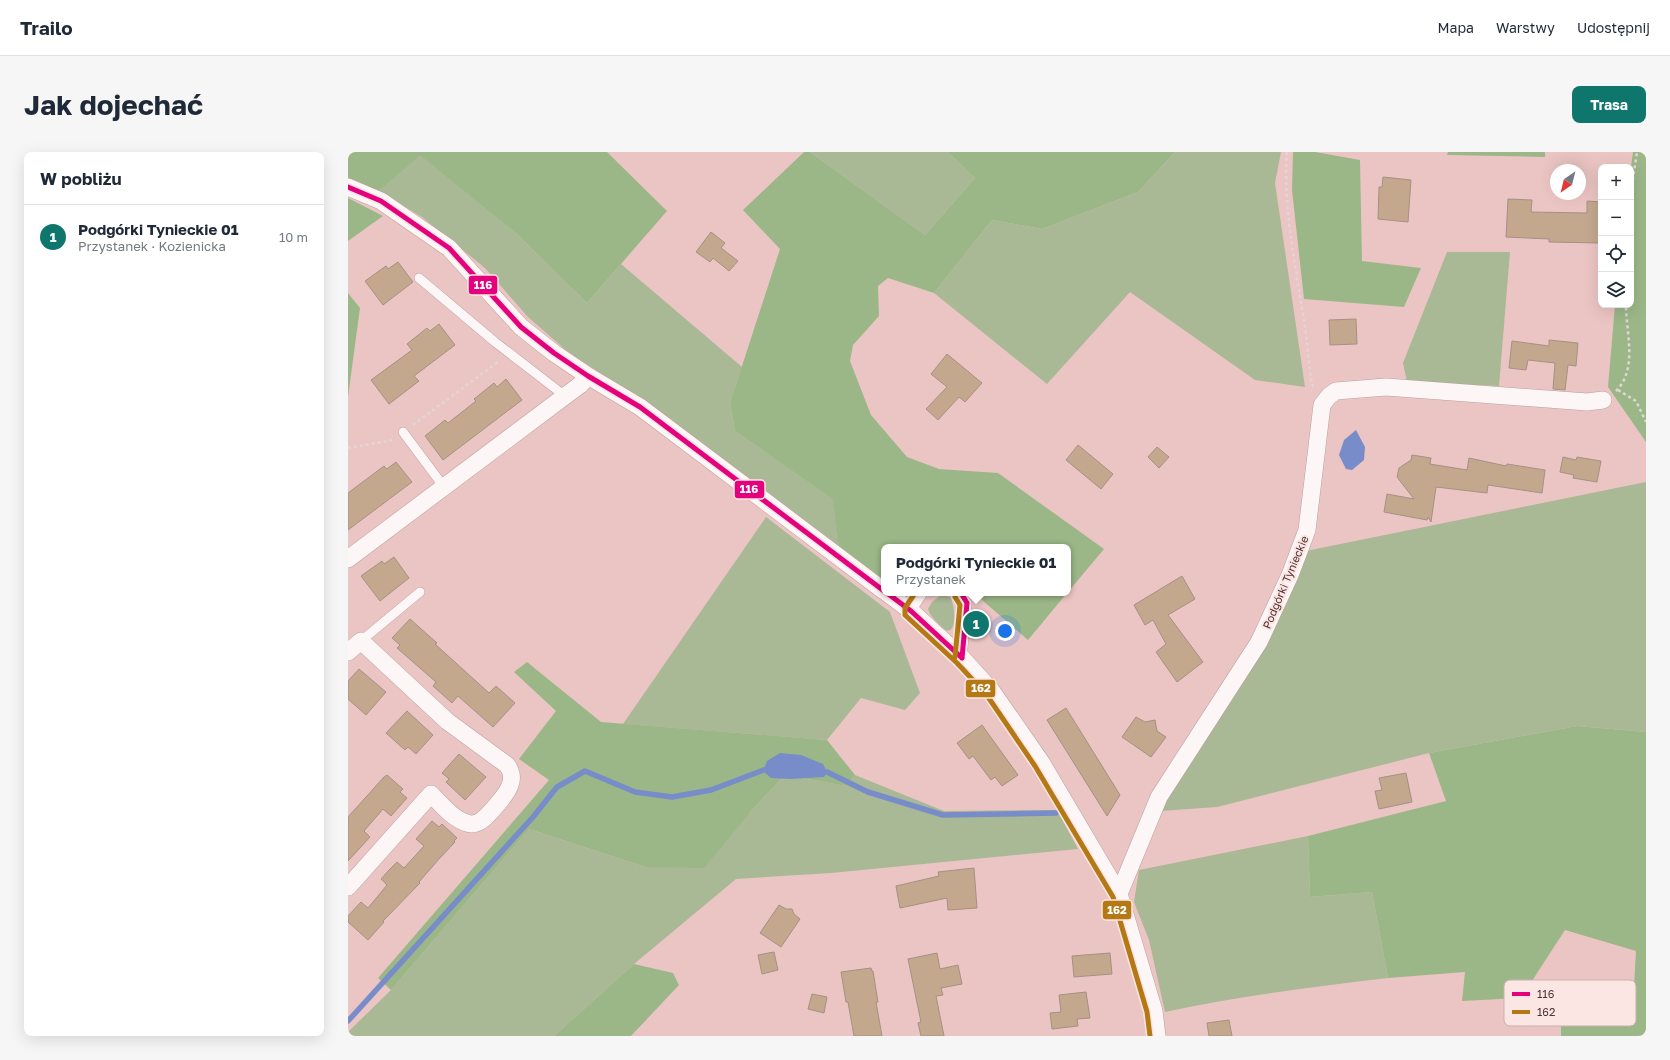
<!DOCTYPE html>
<html lang="pl">
<meta charset="utf-8">
<style>
body{margin:0;font-family:"Golos Text",sans-serif;background:#f6f6f7;color:#1f2937}
.controls{position:absolute;right:12px;top:12px;display:grid;overflow:hidden;border-radius:8px;box-shadow:0 4px 16px #0002}
.controls button{width:36px;height:36px;display:grid;place-items:center;padding:0;border:0;border-bottom:1px solid #e0e1e3;background:#fff;color:#1f2937;font:20px sans-serif}
.compass{position:absolute;left:1202px;top:12px;width:36px;height:36px;border-radius:50%;background:#fff;box-shadow:0 4px 16px #0002;rotate:215deg}
.you{position:absolute;left:657px;top:479px;width:14px;height:14px;margin:-10px;border:3px solid #fff;border-radius:50%;background:#1a73e8;box-shadow:0 0 0 6px #1a73e833}
.badge{display:grid;place-items:center;width:26px;height:26px;border-radius:50%;background:#0f766e;color:#fff;font-size:13px;font-weight:700}
.pin{position:absolute;translate:-50% -50%;border:2px solid #fff;box-shadow:0 1px 4px #0006}
.popup{position:absolute;left:533px;top:392px;width:190px;height:52px;box-sizing:border-box;display:grid;place-content:center;border-radius:8px;background:#fff;filter:drop-shadow(0 1px 3px #0005);font-size:13px;white-space:nowrap;color:#747a83}
.popup b{font-size:15px;color:#1f2937}
.popup::after{content:'';position:absolute;left:50%;top:100%;margin-left:-8px;border:8px solid transparent;border-top-color:#fff}
.list{margin:0;padding:0;list-style:none}
h2{display:flex;justify-content:space-between;align-items:center;height:52px;margin:0;padding:0 16px;font-size:17px}
h2 small{font-size:13px;font-weight:400;color:#747a83}
.list li{display:grid;grid-template-columns:26px 1fr auto;gap:12px;align-items:center;box-sizing:border-box;height:64px;padding:0 16px;border-top:1px solid #e0e1e3}
.list b{display:block;font-size:15px;white-space:nowrap}
.list p{margin:0;font-size:13px;white-space:nowrap;color:#747a83}
.list em{font-size:13px;font-style:normal;color:#747a83}
.icon{flex:none;width:22px;height:22px;fill:none;stroke:currentColor;stroke-width:2;stroke-linecap:round;stroke-linejoin:round}
.map{position:relative;flex:none;width:1298px;height:884px;overflow:hidden;border-radius:8px}
header{display:flex;align-items:center;gap:24px;box-sizing:border-box;height:56px;padding:0 20px;background:#fff;border-bottom:1px solid #e0e1e3}
header strong{font-size:19px}
nav{display:flex;gap:22px;margin-inline-start:auto;font-size:14px}
.intro{display:flex;align-items:center;justify-content:space-between;box-sizing:border-box;height:96px;padding:0 24px}
h1{margin:0;font-size:28px}
.button{padding:10px 18px;border-radius:8px;background:#0f766e;color:#fff;font-size:14px;font-weight:700}
main{display:flex;gap:24px;padding:0 24px}
aside{flex:1;background:#fff;border-radius:8px;box-shadow:0 4px 16px #0002}
.map>svg:first-child{display:block}
</style>
<header>
<strong>Trailo</strong>
<nav><a>Mapa</a><a>Warstwy</a><a>Udostępnij</a></nav>
</header>
<div class="intro"><h1>Jak dojechać</h1><a class="button">Trasa</a></div>
<main>
<aside>
<h2>W pobliżu<small></small></h2>
<ul class="list">
<li><span class="badge">1</span><div><b>Podgórki Tynieckie 01</b><p>Przystanek · Kozienicka</p></div><em>10 m</em></li>
</ul>
</aside>
<div class="map">
<svg width="1298" height="884" viewBox="0 0 1298 884">
<rect width="100%" height="100%" fill="#ebc5c3"/>
<path fill="#a9b895" d="M462 0H600L627 26 577 83Z
M827 0H933L927 31 957 235 907 228 782 140 699 232 586 141 644 68 694 77 790 40Z
M72 2 170 83 239 151 273 112 394 215 382 251 387 279 486 347 491 398 280 239 220 200 180 165 137 116 74 65 31 39Z
M1099 100H1162L1151 234 1059 230 1055 211Z
M1298 330V580L1229 574 1081 601 869 655 812 659 958 399Z
M418 365 542 460 572 541 557 558 513 546 479 588 275 572Z
M593 443 602 445C608 454 609 486 596 477 593 475 591 472 589 470 585 466 582 463 580 457L584 450Z
M437 623 498 634 507 623 596 659 709 658 730 697 483 721 388 727 286 812 206 884H0V880L43 838 181 677 297 715 402 660Z
M960 684 962 745 1024 740 1040 826C965 835 891 844 817 860L801 788 786 750 791 718Z"/>
<path fill="#9bb787" d="M0 0H259L319 59 239 151 170 83 72 3 31 39 0 26Z
M456 0H462L577 83 627 26 600 0H827L790 40 694 77 644 68 586 141 540 126 530 134 531 164 505 193 502 209 523 263 559 305 591 317 650 321 756 397 720 440V395H536V431L491 398 485 347 387 279 382 251 432 97 395 58Z
M945 0H967L1012 8 1014 109 1073 116 1056 155 956 147 944 38Z
M1100 0H1197V5L1099 3Z
M1285 0H1298V290L1260 235 1267 153H1283V15Z
M0 46 35 64 0 89Z
M0 141 12 156 0 245Z
M626 441H719L680 488Z
M179 510 253 570 479 588 507 623 498 634 437 623 402 660 356 716 297 715 181 677 43 838 30 826 201 628 171 607 208 559 166 520Z
M1229 574 1298 580V884H1213V874L1230 848 1286 834 1288 799 1217 778 1173 846 1114 849 1117 820 1040 826 1024 740 962 745 960 684 1098 649 1081 601Z
M286 812 325 821 331 833 283 884H206Z"/>
<path fill="#788cc9" d="M1008 278 1017 295 1016 308 1004 318 998 317 991 303 996 288Z
M432 601 453 603 475 612 479 620 476 625 442 627 423 626 415 619 419 609Z"/>
<g fill="none" stroke-linecap="round" stroke-linejoin="round">
<path stroke="#788cc9" stroke-width="5.5" d="M473 619 479 620 520 640 595 663 708 661
M0 869 185 665 209 635 237 619 287 640 324 645 363 638 421 616"/>
</g>
<path fill="#c3a88e" stroke="#a69084" d="M1035 25 1063 28 1060 70 1030 67 1031 35H1034Z
M1160 47 1184 48 1183 60 1239 61V49L1253 50V91L1201 90V87L1158 85Z
M363 80 377 91 373 96 390 109 381 119 365 106 362 110 348 100Z
M50 110 65 130 35 153 17 129 38 114 40 117Z
M1008 167 1009 192 982 193 981 168Z
M91 172 107 193 66 224 71 229 41 252 23 228 64 198 59 192 79 176 82 179Z
M1201 188 1230 191 1228 214 1220 213 1217 238 1205 237 1207 211 1180 208 1178 218 1161 216 1164 189 1201 194Z
M599 202 634 231 617 250 611 245 590 268 578 257 599 235 583 222Z
M158 227 174 248 95 308 77 284 97 268 100 271 128 249 126 247 146 231 149 235Z
M730 293 765 322 753 337 718 308Z
M809 295 821 305 811 316 800 305Z
M1064 303 1083 306 1082 312 1119 318 1121 306 1158 314 1159 312 1197 318 1194 341 1140 333 1139 341 1088 335 1083 370 1080 365 1079 368 1036 360 1039 342 1066 347 1049 325 1051 316 1063 308Z
M1215 305 1228 308 1229 305 1253 309 1249 330 1225 326 1226 323 1212 320Z
M48 310 64 330 0 378V341L36 314 39 317Z
M46 405 61 426 32 449 13 424 34 409 36 412Z
M834 424 847 447 820 463 855 510 829 530 808 500 818 492 805 468 797 473 786 453Z
M62 467 89 491 87 492 141 541 148 534 167 551 145 575 110 544 104 551 85 534 88 530 49 496 52 493 44 486Z
M11 517 38 540 18 563 0 547V529Z
M718 556 772 643 759 664 699 568Z
M59 559 85 583 68 602 60 595 57 598 38 581Z
M788 565 797 570 807 568 809 579 818 585 803 605 774 585Z
M634 573 670 623 654 634 647 625 643 628 625 604 621 607 609 591Z
M111 602 138 625 117 648 98 630 101 627 94 621Z
M1058 621 1064 650 1031 657 1027 639 1034 638 1031 626Z
M39 623 55 637 52 640 59 646 43 664 35 657 16 679 22 685 0 709V665L36 625Z
M84 669 91 675 94 672 109 686 106 689 107 690 91 707 71 730 72 731 35 769 36 770 20 788 0 770V764L13 750 20 756 39 733 33 727 41 718 49 710 56 716 76 694 68 687Z
M626 716 629 756 600 758 599 746 552 756 548 734 591 724 590 720Z
M431 753 438 757H444L446 762 452 767 433 795 412 781Z
M426 800 430 818 414 822 410 803Z
M589 801 592 817 610 813 614 832 593 836 595 843 588 844 596 884H573L570 871 573 870 560 807Z
M762 801 764 822 726 825 724 804Z
M523 816 524 819H525L530 850H528L534 884H506L500 850H498L493 820Z
M738 840 742 866 729 867 730 874 704 877 702 861 713 860 711 843Z
M464 842 479 845 476 861 460 857Z
M881 868 884 884H861L859 871Z"/>
<g fill="none" stroke-linecap="round" stroke-linejoin="round">
<g stroke="#bc9f9d" stroke-width="10">
<path id="service" d="M71 126 147 190 217 244
M55 280 96 335
M613 441 619 451 614 506
M563 459 575 441
M13 489 72 440"/>
</g>
<g stroke="#bc9f9d" stroke-width="18">
<path id="minor" d="M0 35 33 49 101 96 173 175 206 201 240 224 292 255 536 439
M0 407 217 244 232 233 240 224
M539 441 563 459 614 506 643 538 693 610 771 742 806 859 809 884
M0 500 13 489 99 569 159 613C163 618 165 626 162 633 160 641 139 666 131 670 127 672 123 673 119 671 105 667 93 652 83 642L0 735
M771 742 811 645 911 490 942 423 959 378 974 253 981 244 988 239 1038 235 1239 250 1255 248"/>
</g>
<path stroke="#e2d5d5" stroke-width="2.5" stroke-dasharray="3 3" stroke-linecap="butt" d="M939 0C935 53 946 105 954 157 959 182 960 208 964 233L966 235
M1283 40 1289 0
M1270 238 1288 249 1298 270
M1268 239C1290 217 1278 181 1278 153
M65 273 151 209
M0 296 45 288"/>
<use href="#service" stroke="#fcf6f6" stroke-width="9"/>
<use href="#minor" stroke="#fcf6f6" stroke-width="17"/>
<g stroke="#fce6e4" stroke-width="8">
<path id="bus-1" d="M0 35 33 49 101 96 173 175 206 201 240 224 292 255 536 439
M539 441 563 459 614 506
M613 441 619 451 614 506"/>
</g>
<g stroke="#fce6e4" stroke-width="8">
<path id="bus-2" d="M567 441 557 456V463L609 511 638 542 687 614 765 745 799 860 802 884
M607 445 612 453 607 505"/>
</g>
<use href="#bus-1" stroke="#e5007d" stroke-width="5"/>
<use href="#bus-2" stroke="#b47814" stroke-width="5"/>
</g>
<g text-anchor="middle" dominant-baseline="central" stroke-width="4" stroke-linejoin="round" paint-order="stroke">
<g font-size="11" fill="#4f3331" stroke="#fce6e4">
<text transform="translate(937 430) rotate(-67)">Podgórki Tynieckie</text>
</g>
</g>
<rect x="1156" y="828" width="132" height="46" rx="6" fill="#fce6e4" stroke="#c8b0ae" stroke-width="1"/>
<rect x="1164" y="840" width="18" height="4" fill="#e5007d"/>
<rect x="1164" y="858" width="18" height="4" fill="#b47814"/>
<g font-size="11" fill="#4f3331">
<text x="1189" y="846">116</text>
<text x="1189" y="864">162</text>
</g>
<g stroke="#fce6e4" stroke-width="1.5">
<rect x="120" y="123" width="30" height="20" rx="4" fill="#e5007d"/>
<rect x="386" y="328" width="31" height="19" rx="4" fill="#e5007d"/>
<rect x="617" y="527" width="31" height="19" rx="4" fill="#b47814"/>
<rect x="754" y="748" width="30" height="20" rx="4" fill="#b47814"/>
</g>
<g font-size="11" text-anchor="middle" font-weight="bold" fill="#fff">
<text x="135" y="137">116</text>
<text x="401" y="341">116</text>
<text x="633" y="540">162</text>
<text x="769" y="762">162</text>
</g>
</svg>
<div class="controls">
<button>+</button>
<button>−</button>
<button><svg class="icon" aria-label="locate" viewBox="0 0 24 24"><circle cx="12" cy="12" r="6"/><path d="M12 2v4M12 18v4M2 12h4M18 12h4"/></svg></button>
<button><svg class="icon" aria-label="layers" viewBox="0 0 24 24"><path d="M12 4l9 5-9 5-9-5zM3 14l9 5 9-5"/></svg></button>
</div>
<svg class="compass" viewBox="-18 -18 36 36"><path d="M0-13l5 13h-10z" fill="#e53935"/><path d="M0 13l5-13h-10z" fill="#747a83"/></svg>
<div class="you"></div>
<div class="pin badge" style="left:628px;top:472px">1</div>
<div class="popup"><b>Podgórki Tynieckie 01</b>Przystanek</div>
</div>
</main>
